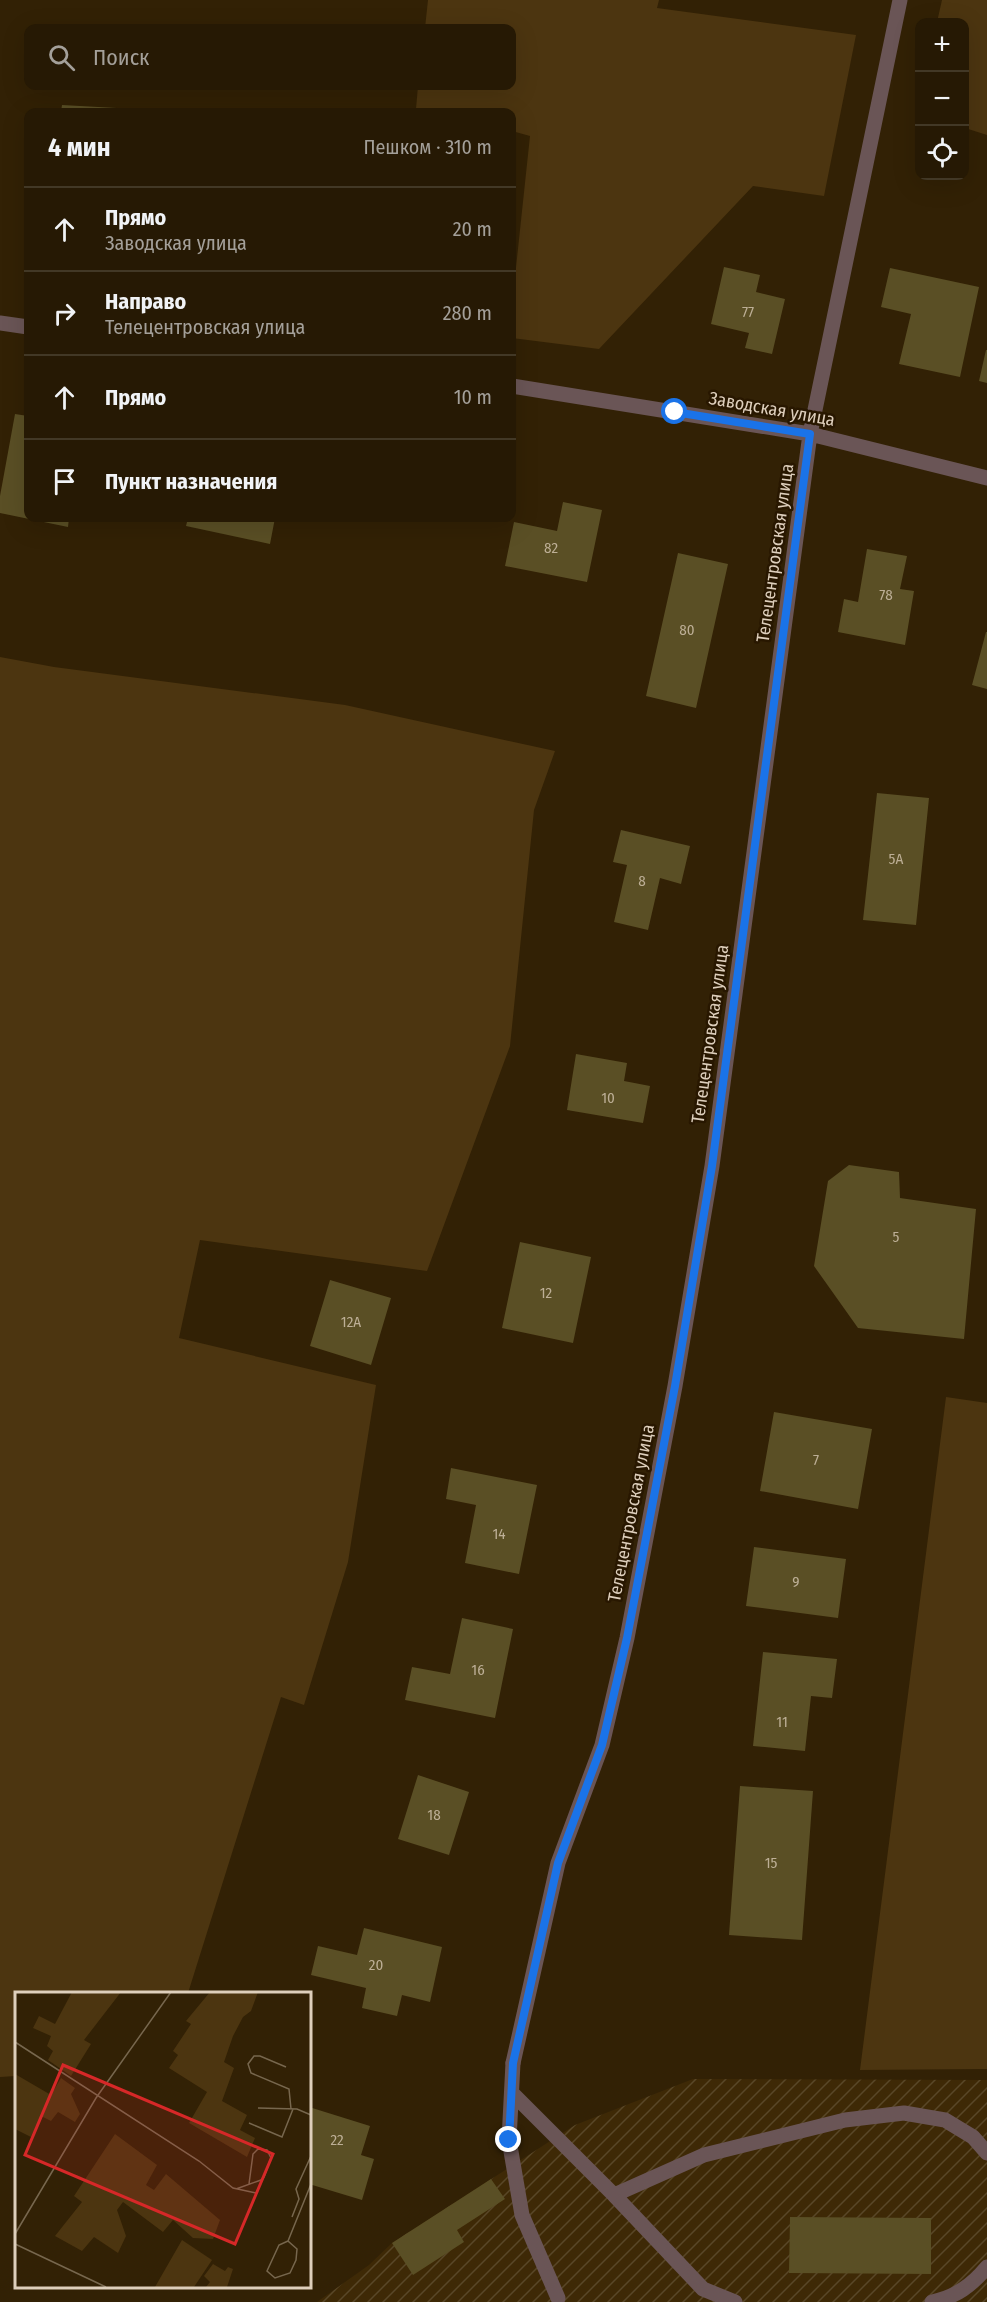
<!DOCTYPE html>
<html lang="ru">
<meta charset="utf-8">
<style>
body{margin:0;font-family:"Fira Sans Condensed",sans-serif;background:#2e220e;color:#f1f3f6}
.controls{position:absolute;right:18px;top:18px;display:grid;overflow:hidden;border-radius:12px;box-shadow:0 6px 24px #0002}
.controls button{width:54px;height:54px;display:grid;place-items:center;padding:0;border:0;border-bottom:2px solid #423826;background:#261904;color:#f1f3f6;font:30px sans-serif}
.stop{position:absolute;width:18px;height:18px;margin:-14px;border:4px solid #1a73e8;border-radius:50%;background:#fff}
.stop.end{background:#1a73e8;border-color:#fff;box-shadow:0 2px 6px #0008}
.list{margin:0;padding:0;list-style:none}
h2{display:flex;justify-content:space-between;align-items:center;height:78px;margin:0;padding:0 24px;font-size:26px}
h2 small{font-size:20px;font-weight:400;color:#a4a09a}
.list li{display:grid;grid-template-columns:39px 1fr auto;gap:18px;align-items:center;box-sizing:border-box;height:84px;padding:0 24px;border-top:2px solid #423826}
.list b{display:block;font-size:22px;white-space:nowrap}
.list p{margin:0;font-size:20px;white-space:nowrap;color:#a4a09a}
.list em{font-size:20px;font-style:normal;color:#a4a09a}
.icon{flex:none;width:33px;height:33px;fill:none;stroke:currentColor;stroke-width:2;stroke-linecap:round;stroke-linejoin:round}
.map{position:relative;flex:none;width:987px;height:2302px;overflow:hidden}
.search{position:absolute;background:#261904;box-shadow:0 6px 24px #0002;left:24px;top:24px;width:492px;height:66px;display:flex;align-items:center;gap:15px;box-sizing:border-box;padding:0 21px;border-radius:12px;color:#a4a09a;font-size:22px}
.panel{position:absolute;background:#261904;box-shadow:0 6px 24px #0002;left:24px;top:108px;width:492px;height:414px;border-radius:12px}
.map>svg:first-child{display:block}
</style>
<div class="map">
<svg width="987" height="2302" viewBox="0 0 987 2302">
<defs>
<pattern id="industrial-furrows" width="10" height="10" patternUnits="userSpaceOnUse" patternTransform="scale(1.5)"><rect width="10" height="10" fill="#3e2906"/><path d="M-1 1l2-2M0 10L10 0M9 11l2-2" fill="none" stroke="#594728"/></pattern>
</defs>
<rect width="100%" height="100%" fill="#322105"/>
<path fill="url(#industrial-furrows)" d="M693 2079 987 2080V2302H317L369 2265 392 2243 575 2125Z"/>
<path fill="#4c3510" d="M428 0H659L657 8 856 35 824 196 753 186 599 349 512 338V305L530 136 512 131V112H433L416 109 418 86H512V28H425Z
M942 0H987V135L965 128 964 22H937Z
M0 657 54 667 345 705 555 751 534 810 510 1046 427 1271 200 1240 179 1338 376 1385 348 1562 304 1705 281 1697 188 1993H16V2076L0 2077Z
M946 1397 987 1403V2069L860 2070Z"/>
<path fill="#5a4f25" d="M62 105 153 110 152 112H61Z
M724 267 760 275 756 292 785 299 772 354 745 348 749 333 711 324Z
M890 268 979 287 960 377 899 364 911 314 881 307Z
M986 350H987V383L979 381Z
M15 414 28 416V518H69L68 527 0 513V496Z
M563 502 602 510 587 582 505 566 514 522 557 531Z
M188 518H275L270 544 186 526Z
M867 549 907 556 900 589 914 591 905 645 838 632 844 599 858 602Z
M678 553 728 564 696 708 646 696Z
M986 632H987V689L972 685Z
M877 793 929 798 916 925 863 920Z
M621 830 690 846 681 884 660 878 648 930 614 922 627 865 613 862Z
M576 1054 627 1063 624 1081 650 1086 643 1123 567 1110Z
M849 1165 899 1172 900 1198 976 1209 964 1339 858 1328 814 1266 828 1181Z
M520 1242 591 1257 573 1343 502 1328Z
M330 1280 391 1298 371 1365 310 1346Z
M774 1412 872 1429 858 1509 760 1491Z
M451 1468 537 1485 519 1574 465 1563 476 1505 446 1499Z
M754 1547 846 1559 838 1618 746 1606Z
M462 1618 513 1629 495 1718 405 1700 412 1667 450 1674Z
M763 1652 837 1659 832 1698 811 1696 805 1751 753 1746Z
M418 1775 469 1792 449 1855 398 1839Z
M740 1786 813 1791 802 1940 729 1935Z
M364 1928 442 1947 430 2002 402 1995 397 2016 362 2008 366 1988 311 1975 318 1946 357 1955Z
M309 2107 370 2126 361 2155 374 2159 362 2200 309 2184Z
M491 2179 505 2199 457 2230 464 2242 413 2275 392 2243Z
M790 2217 931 2218V2274L789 2273Z"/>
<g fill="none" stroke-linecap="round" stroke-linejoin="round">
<path stroke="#6a5556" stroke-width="15" d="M513 2063 509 2140 522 2215 558 2298
M512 2093 614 2195 703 2289 735 2302
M614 2195 704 2155 845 2120 904 2113 945 2120 973 2137 987 2153
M932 2302C956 2297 972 2285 987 2267"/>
<path stroke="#6a5556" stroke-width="15" d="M0 323 28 327
M512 386 810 434 987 478
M513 2063 558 1863 602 1745 627 1638 675 1386 712 1166 810 434 900 0"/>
</g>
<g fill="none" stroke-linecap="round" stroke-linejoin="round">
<path stroke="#1a73e8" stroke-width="8" d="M509 2140 513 2063 558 1863 602 1745 627 1638 675 1386 712 1166 810 434 675 412"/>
</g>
<g text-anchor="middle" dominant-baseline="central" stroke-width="5" stroke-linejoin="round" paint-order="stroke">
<g font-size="15" fill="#bdaf96">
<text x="748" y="312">77</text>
<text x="551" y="548">82</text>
<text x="886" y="595">78</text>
<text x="687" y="630">80</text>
<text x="896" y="859">5А</text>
<text x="642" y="881">8</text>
<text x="608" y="1098">10</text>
<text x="896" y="1237">5</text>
<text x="546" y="1293">12</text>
<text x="351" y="1322">12А</text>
<text x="816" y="1460">7</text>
<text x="499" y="1534">14</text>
<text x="796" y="1582">9</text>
<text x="478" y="1670">16</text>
<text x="782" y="1722">11</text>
<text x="434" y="1815">18</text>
<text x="771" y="1863">15</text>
<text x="376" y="1965">20</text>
<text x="337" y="2140">22</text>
</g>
<g font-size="18" fill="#decfbc" stroke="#281700">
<text transform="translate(772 409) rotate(10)">Заводская улица</text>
<text transform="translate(775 553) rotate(-82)">Телецентровская улица</text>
<text transform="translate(710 1034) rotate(-82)">Телецентровская улица</text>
<text transform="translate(631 1513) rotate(-79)">Телецентровская улица</text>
</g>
</g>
<g transform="translate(15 1992)">
<rect width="296" height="296" fill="#322105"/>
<path d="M57 0H106L69 48 76 52 56 84 33 68 38 59 32 54 36 44 18 36 24 24 40 32ZM195 0H243L236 19 228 25 218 44 209 70 219 76 207 109 232 123 225 138 240 146 232 165 174 131 192 100 154 76 163 63 158 59 176 32 171 29ZM0 82 36 103 46 86 60 96 56 102 65 122 60 130 43 120 36 129 26 124 16 145 0 137ZM100 142 142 173 131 193 139 198 151 182 205 228 198 247 178 246 158 228 148 240 108 210 102 218 111 244 103 261 79 245 67 259 40 244 67 210 59 204ZM167 248 197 268 179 295H140ZM198 272 210 279 213 275 218 277 212 295H191L195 290 189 284Z" fill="#4c3510"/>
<path fill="none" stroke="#77674e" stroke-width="1.5" d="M0 50 184 169 218 196 241 201M271 75 245 64H239L233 72 236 81 274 97 276 117M243 116 282 117 296 123M234 131 267 145 278 117M221 197 246 188 249 185 256 166 252 158 243 157 238 162 234 192M277 225 284 207 281 197 296 164M0 242 81 106 156 0M273 249 264 253 252 279 260 286 275 281 281 268 282 257 273 249 296 192M0 252 91 295"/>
<path fill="#d62828" fill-opacity="0.15" stroke="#d62828" stroke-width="3" d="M48 73 258 162 220 252 10 163Z"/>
<rect width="296" height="296" fill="none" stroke="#decfbc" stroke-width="3"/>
</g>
</svg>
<div class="controls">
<button>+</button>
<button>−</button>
<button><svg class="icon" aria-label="locate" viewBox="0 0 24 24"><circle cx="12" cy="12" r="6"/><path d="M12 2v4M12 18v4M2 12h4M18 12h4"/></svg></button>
</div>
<div class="stop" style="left:675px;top:412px"></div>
<div class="stop end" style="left:509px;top:2140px"></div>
<div class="search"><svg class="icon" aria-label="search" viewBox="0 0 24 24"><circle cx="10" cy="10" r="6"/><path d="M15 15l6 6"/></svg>Поиск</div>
<section class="panel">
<h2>4 мин<small>Пешком · 310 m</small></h2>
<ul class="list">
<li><svg class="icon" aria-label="ahead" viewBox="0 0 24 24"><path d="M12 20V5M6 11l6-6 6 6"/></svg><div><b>Прямо</b><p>Заводская улица</p></div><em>20 m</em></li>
<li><svg class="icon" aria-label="right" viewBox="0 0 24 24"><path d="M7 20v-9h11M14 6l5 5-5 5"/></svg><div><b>Направо</b><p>Телецентровская улица</p></div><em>280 m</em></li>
<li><svg class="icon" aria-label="ahead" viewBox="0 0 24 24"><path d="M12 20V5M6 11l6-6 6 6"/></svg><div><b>Прямо</b></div><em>10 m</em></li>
<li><svg class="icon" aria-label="arrive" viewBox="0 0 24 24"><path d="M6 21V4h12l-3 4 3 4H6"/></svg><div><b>Пункт назначения</b></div></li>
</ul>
</section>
</div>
